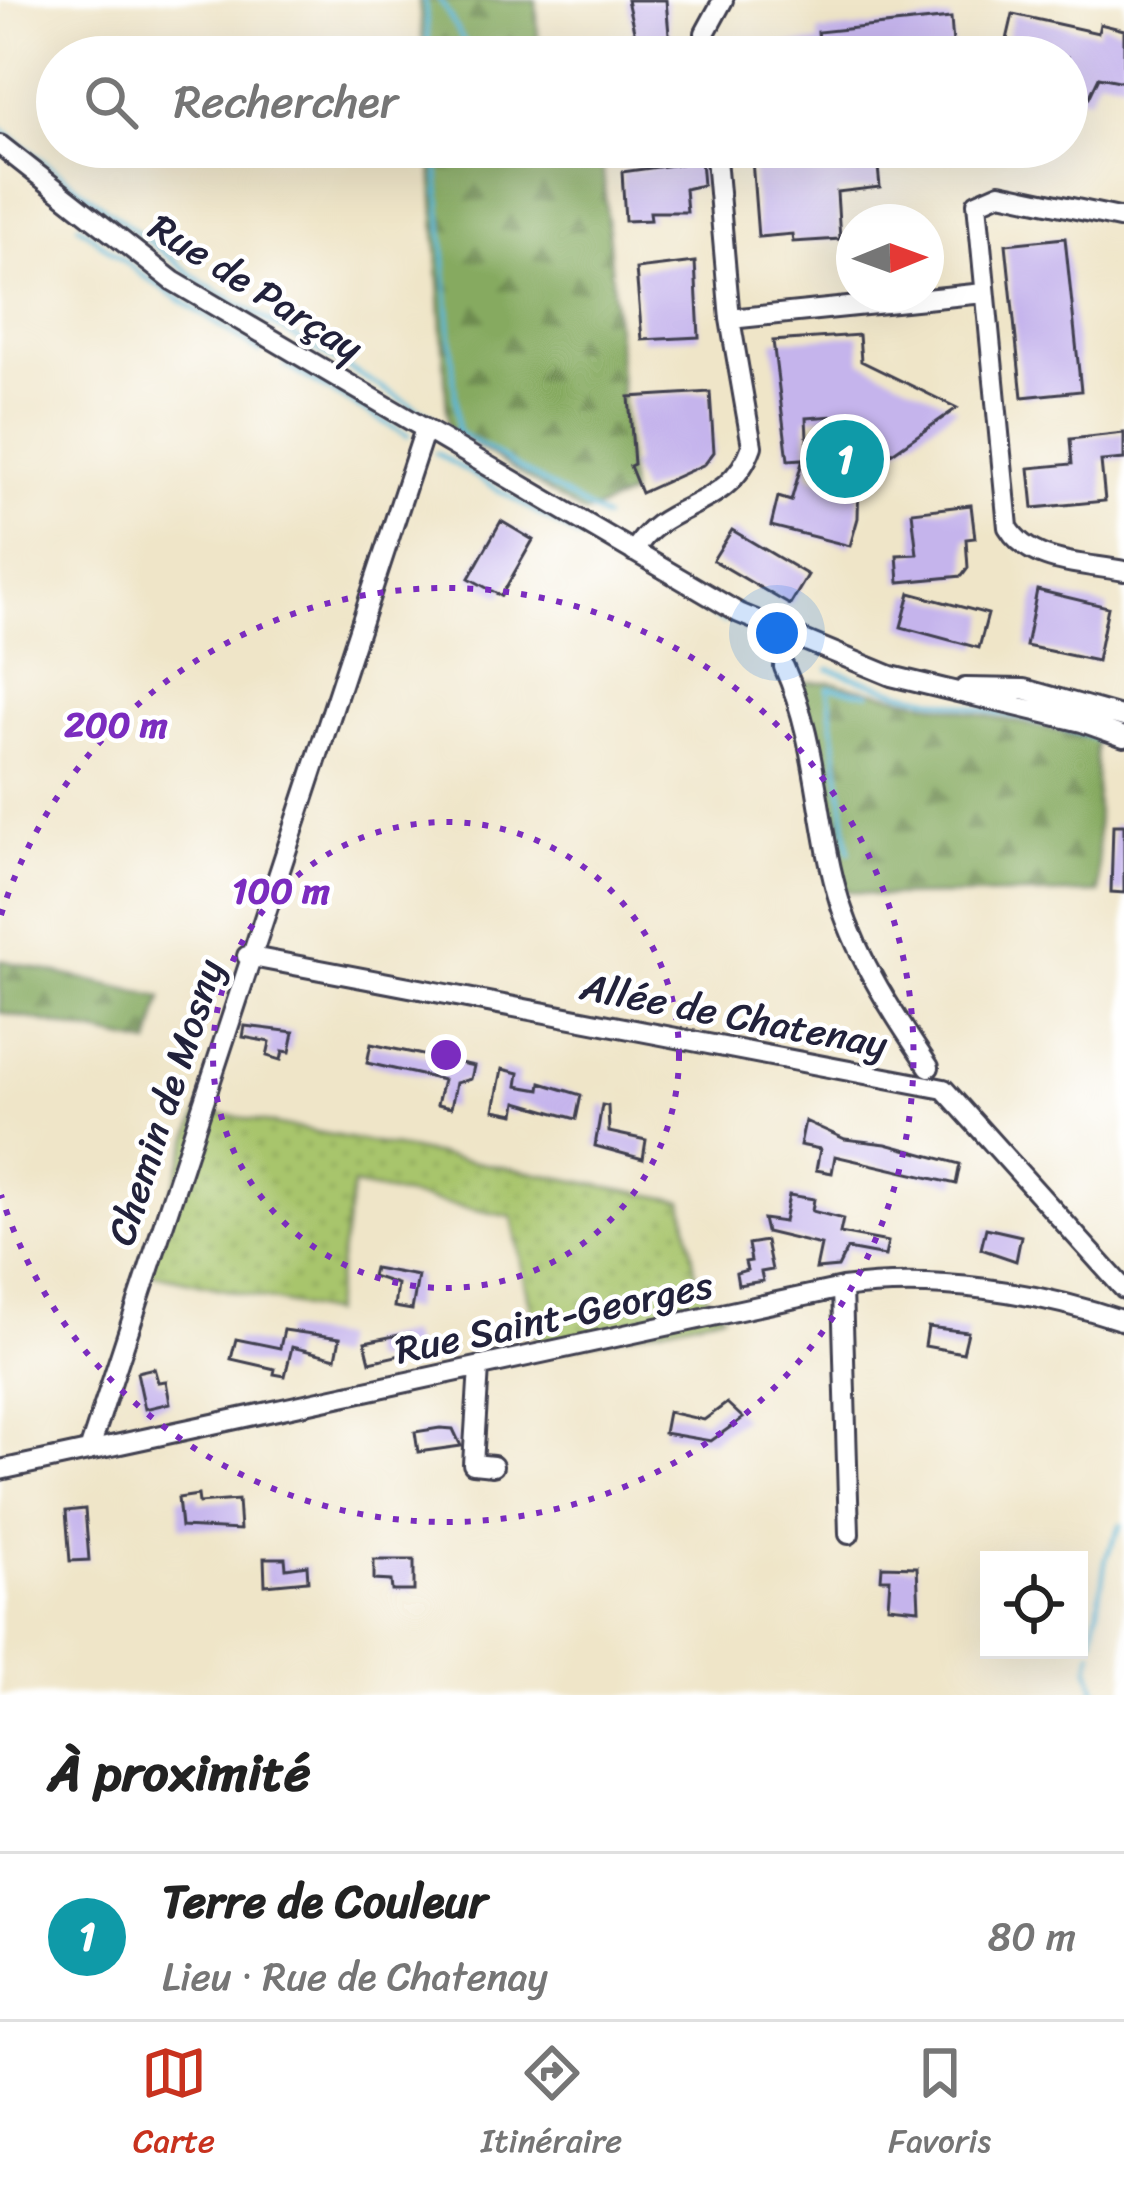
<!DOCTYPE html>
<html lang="fr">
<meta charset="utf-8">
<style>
body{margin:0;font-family:Sriracha,sans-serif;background:#f2f2f2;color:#222}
.controls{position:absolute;right:36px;bottom:36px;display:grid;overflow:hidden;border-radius:0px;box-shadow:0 12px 48px #0002}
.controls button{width:108px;height:108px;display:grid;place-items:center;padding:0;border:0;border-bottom:3px solid #e0e0e0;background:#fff;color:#222;font:60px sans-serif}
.compass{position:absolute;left:836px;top:204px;width:108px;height:108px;border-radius:50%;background:#fff;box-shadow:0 12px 48px #0002;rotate:89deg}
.you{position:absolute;left:777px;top:633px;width:42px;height:42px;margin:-30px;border:9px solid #fff;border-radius:50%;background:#1a73e8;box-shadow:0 0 0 18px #1a73e833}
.badge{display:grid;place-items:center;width:78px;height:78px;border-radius:50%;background:#c8321e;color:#fff;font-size:39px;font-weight:700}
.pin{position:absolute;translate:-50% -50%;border:6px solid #fff;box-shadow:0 3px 12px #0006}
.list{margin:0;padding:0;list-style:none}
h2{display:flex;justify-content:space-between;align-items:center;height:156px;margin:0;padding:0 48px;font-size:51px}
h2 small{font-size:39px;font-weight:400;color:#767676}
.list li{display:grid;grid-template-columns:78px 1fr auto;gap:36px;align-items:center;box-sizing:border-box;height:168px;padding:0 48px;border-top:3px solid #e0e0e0}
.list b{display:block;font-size:45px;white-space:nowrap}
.list p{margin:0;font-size:39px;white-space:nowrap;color:#767676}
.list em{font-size:39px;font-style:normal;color:#767676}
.icon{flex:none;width:66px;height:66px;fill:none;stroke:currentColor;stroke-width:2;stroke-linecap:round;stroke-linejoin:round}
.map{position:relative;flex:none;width:1124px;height:1695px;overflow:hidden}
.search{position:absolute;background:#fff;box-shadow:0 12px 48px #0002;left:36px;right:36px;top:36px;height:132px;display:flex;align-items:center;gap:30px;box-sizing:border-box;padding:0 42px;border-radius:66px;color:#767676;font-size:45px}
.sheet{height:324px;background:#fff}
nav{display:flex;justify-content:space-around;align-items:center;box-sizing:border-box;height:168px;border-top:3px solid #e0e0e0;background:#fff;font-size:33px;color:#767676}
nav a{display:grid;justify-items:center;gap:6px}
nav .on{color:#c8321e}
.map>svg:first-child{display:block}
</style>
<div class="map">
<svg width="1124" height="1695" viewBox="0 0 1124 1695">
<defs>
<pattern id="grass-dots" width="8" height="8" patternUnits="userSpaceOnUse" patternTransform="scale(3)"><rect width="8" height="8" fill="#a8c56c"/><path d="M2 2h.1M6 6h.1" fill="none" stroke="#90a95e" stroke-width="1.8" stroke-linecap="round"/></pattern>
<pattern id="forest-firs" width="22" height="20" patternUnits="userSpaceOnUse" patternTransform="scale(3)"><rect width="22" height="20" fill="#86aa60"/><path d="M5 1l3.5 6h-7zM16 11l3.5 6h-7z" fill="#6d8a50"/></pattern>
</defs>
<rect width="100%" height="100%" fill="#fff"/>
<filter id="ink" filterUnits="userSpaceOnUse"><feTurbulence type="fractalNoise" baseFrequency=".00833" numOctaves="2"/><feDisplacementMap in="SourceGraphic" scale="24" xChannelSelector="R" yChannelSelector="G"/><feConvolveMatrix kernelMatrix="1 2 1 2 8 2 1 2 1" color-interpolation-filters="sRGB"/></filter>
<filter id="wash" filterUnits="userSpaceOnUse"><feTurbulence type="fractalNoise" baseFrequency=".004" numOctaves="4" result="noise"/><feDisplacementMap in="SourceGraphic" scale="48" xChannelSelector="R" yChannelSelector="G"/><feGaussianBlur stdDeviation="2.7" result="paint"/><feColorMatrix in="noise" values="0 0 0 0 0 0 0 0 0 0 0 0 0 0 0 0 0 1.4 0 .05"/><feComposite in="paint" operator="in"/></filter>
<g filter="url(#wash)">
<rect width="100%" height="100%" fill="#efe5c8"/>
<path fill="url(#grass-dots)" stroke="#657454" stroke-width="3" d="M199 1110 683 1201 698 1286 723 1314 540 1354 512 1217 353 1185 331 1313 145 1272Z"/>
<path fill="url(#forest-firs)" stroke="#54664e" stroke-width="3" d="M419 0H536L539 57H424Z
M431 147H601L630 495 584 514 448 428Z
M791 682H831L1095 739 1099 893 880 896 836 889Z
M0 960 162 997 150 1045 0 1012Z"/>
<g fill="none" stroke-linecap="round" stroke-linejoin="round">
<path stroke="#58b6d6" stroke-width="4.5" d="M425 0 429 57
M440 0 473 57
M0 128 206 285 432 417
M436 147 458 431
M78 225 142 275 261 352
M285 365 408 436
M455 430 604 518
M436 453 580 538
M650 580 724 622
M829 669 900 692 1056 725 1124 749
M849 852 828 687 869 693
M1093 1639 1106 1557 1121 1525
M1092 1652 1089 1668 1097 1695"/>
</g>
<g id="blocks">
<path fill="#c5b4ec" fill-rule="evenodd" d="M627 0H666L671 57H640Z
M1013 14 1098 33 1100 24 1124 30V82L1099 77 1089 98 1067 93V57H1003Z
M951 18 954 57H742V47L819 42 818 32Z
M751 147H876L880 187 837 192 840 239 793 242 792 234 758 237Z
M701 161 703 185 685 189 687 212H650L651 220 625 221 622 172Z
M1065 238 1081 391 1022 397 1006 244Z
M695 262 699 337 642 340 636 269Z
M859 335 861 361 957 408 859 476 858 518 850 546 771 526 778 497 791 501 803 459 788 460 773 341ZM834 416 837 443H831L835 485 809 475 806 418Z
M710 392 714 452 705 464 641 493 630 466 634 464 629 397Z
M1124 433V459L1101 461 1105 501 1033 508 1029 468 1072 464 1070 439Z
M971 505 975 538 966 539 968 568 962 576 899 582 897 555 917 554 912 512Z
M501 521 533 540 501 596 469 578Z
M732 530 808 575 790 605 713 560Z
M1037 590 1108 607 1097 661 1026 646Z
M910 593 988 614 979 648 901 627Z
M1113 825H1124V893L1111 892Z
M245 1026 294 1032 290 1052 283 1051 281 1060 267 1056 270 1042 243 1037Z
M371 1044 474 1066 471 1079 456 1083 451 1108 437 1105 443 1080 367 1063Z
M502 1069 519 1073 517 1086 540 1090 541 1083 581 1095 576 1119 517 1102 515 1114 494 1110Z
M602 1105 608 1106 609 1132 646 1140 643 1159 595 1146Z
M805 1121 845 1139 886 1144 960 1164 956 1184 835 1156 832 1173 816 1170 820 1149 800 1145Z
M789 1195 814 1199 812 1211 843 1219 840 1233 888 1242 885 1256 847 1249 838 1267 816 1269 821 1245 766 1232 763 1219 784 1222Z
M986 1228 1021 1236 1016 1261 981 1249Z
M766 1241 772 1270 761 1272 763 1281 738 1285 736 1273 747 1270 745 1262 751 1261 748 1244Z
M374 1268 418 1276 412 1310 394 1307 397 1284 372 1276Z
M928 1327 968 1332 963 1353 925 1346Z
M284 1330 340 1338 336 1358 292 1347 285 1376 274 1374 275 1369 231 1359 236 1339 280 1348Z
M409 1333 414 1352 370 1362 365 1342Z
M154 1368 158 1382 166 1381 170 1403 145 1409 137 1372Z
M727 1403 743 1418 711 1441 664 1433 668 1412 704 1420Z
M440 1428 453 1429 461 1446 418 1452 415 1432Z
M198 1495 199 1503 238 1500 240 1530 181 1527 178 1498Z
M85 1509 89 1560 70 1561 66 1511Z
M264 1558H285L286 1568 307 1565 308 1581 265 1585Z
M374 1560H414V1591H392L391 1581 374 1580Z
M882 1566 917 1567 919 1609 888 1606 890 1579H881Z"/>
</g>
</g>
<g filter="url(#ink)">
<use href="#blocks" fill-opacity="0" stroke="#413f50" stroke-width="3"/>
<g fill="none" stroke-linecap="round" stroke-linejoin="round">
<g stroke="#413f50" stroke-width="24">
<path id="minor" d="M707 57 705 33 723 0
M0 145 173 281 739 613 891 676 1082 722 1124 737
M1124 219 1000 193 977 203 1008 527C1030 565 1085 563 1124 571
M730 319 984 293
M634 552C662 499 729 513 752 446L730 319 715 147
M784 667C818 741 816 826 840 903 859 962 894 1015 929 1067
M965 688 1024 689 1124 717
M247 956 944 1089 1124 1289
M842 1288 849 1534
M479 1367 473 1464 493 1466
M89 1451 424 432
M0 1470 842 1288C935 1276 1035 1291 1124 1321"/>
</g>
<use href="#minor" stroke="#fff" stroke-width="18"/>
</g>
</g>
<g fill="none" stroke="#7b2cbf" stroke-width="6" stroke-dasharray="6 12">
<circle cx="446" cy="1055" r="233"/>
<path d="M1 915A467 467 0 1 1 1 1195"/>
</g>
<g text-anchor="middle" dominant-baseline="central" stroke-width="9" stroke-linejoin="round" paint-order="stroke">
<g font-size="39" fill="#22223b" stroke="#fff">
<text transform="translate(256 287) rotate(32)">Rue de Parçay</text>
<text transform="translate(734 1015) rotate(11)">Allée de Chatenay</text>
<text transform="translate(165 1102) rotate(-72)">Chemin de Mosny</text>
<text transform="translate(554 1317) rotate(-12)">Rue Saint-Georges</text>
</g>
</g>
<circle cx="446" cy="1055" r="18" fill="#7b2cbf" stroke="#fff" stroke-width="6"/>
<g font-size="36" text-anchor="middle" font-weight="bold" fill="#7b2cbf" stroke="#fff" stroke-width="9" stroke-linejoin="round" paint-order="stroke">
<text x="116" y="737">200 m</text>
<text x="281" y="903">100 m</text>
</g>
</svg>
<div class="controls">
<button><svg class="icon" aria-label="locate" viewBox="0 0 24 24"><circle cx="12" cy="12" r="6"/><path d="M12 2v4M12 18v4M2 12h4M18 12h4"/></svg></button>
</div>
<svg class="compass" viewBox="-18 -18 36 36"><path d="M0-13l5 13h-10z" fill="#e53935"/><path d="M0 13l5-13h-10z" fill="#767676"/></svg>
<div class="you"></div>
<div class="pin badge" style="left:845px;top:459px;background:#0f9aa8">1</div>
<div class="search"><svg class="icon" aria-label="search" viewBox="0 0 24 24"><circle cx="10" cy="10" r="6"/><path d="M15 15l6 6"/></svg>Rechercher</div>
</div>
<section class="sheet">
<h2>À proximité<small></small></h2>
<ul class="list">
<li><span class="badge" style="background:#0f9aa8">1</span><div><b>Terre de Couleur</b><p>Lieu · Rue de Chatenay</p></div><em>80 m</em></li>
</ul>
</section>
<nav>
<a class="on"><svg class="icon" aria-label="map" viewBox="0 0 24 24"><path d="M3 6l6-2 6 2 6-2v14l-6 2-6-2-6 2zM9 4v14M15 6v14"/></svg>Carte</a>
<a><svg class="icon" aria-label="directions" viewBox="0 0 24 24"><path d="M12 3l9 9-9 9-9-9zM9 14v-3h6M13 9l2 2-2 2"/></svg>Itinéraire</a>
<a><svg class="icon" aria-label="saved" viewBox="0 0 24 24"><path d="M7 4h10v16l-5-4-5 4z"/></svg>Favoris</a>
</nav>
